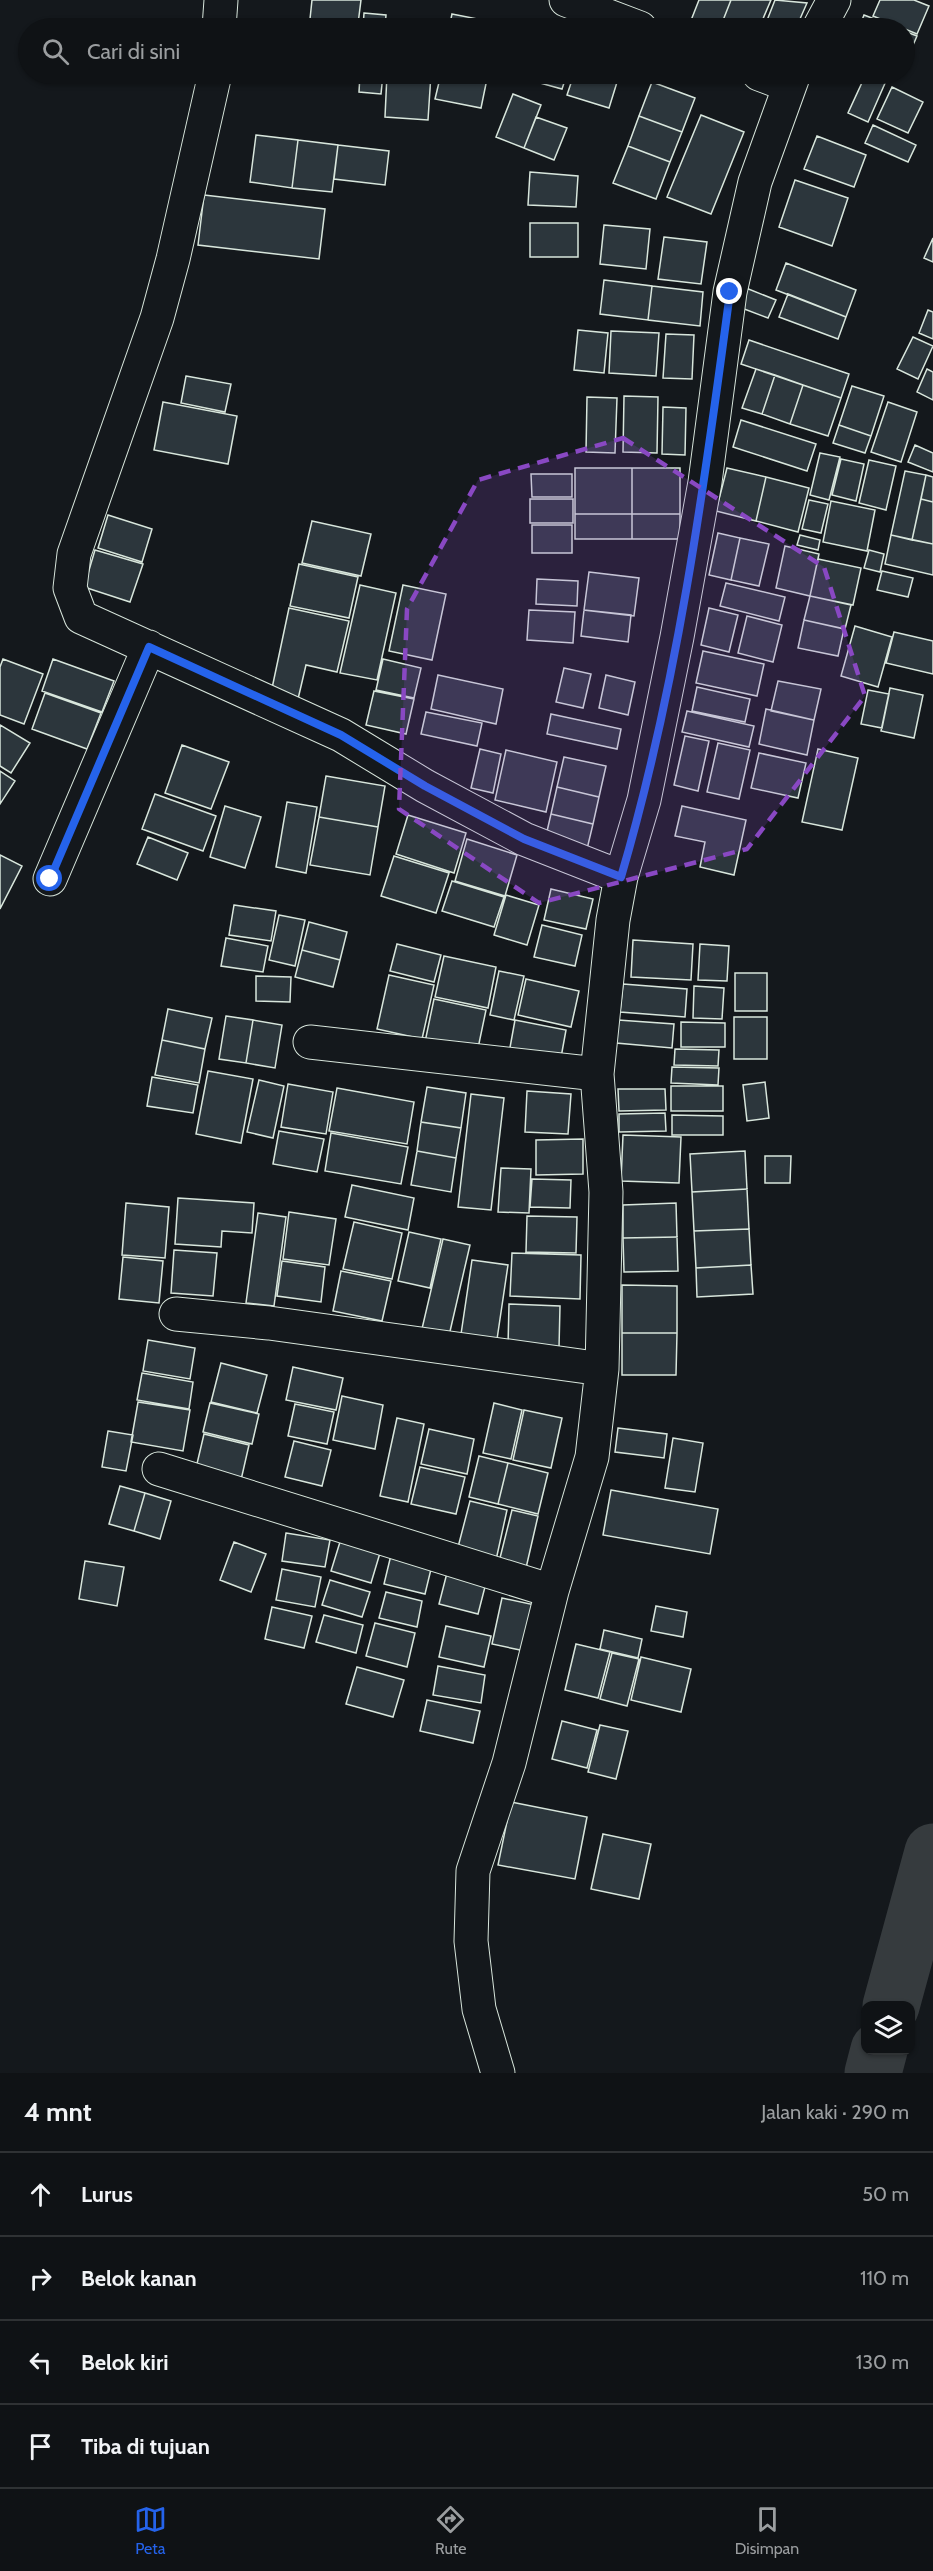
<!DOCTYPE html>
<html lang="id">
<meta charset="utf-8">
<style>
body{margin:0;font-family:Cabin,sans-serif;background:#1d2022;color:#f1f3f6}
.controls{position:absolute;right:18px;bottom:18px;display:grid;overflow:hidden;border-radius:12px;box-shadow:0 2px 4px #0004}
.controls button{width:54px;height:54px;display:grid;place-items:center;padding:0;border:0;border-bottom:2px solid #2f3234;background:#0f1215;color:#f1f3f6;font:30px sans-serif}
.stop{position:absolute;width:18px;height:18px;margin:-14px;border:4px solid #2563eb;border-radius:50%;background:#fff}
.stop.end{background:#2563eb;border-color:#fff;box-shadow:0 2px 6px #0008}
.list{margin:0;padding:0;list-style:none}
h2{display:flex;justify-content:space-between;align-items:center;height:78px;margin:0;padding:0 24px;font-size:26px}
h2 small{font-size:20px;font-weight:400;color:#9b9ea0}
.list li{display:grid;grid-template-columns:39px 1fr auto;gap:18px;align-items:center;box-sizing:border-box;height:84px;padding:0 24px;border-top:2px solid #2f3234}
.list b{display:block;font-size:22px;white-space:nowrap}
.list em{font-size:20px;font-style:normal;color:#9b9ea0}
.icon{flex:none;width:33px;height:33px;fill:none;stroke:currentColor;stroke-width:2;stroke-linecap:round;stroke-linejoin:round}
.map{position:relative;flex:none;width:933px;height:2073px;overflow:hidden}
.search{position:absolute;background:#0f1215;box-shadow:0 2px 4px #0004;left:18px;right:18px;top:18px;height:66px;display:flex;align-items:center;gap:15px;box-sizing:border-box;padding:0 21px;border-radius:33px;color:#9b9ea0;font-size:22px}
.sheet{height:414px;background:#0f1215}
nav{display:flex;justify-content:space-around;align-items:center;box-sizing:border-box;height:84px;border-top:2px solid #2f3234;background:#0f1215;font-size:16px;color:#9b9ea0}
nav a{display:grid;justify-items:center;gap:3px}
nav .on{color:#2563eb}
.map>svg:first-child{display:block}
</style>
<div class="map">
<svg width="933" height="2073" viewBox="0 0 933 2073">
<rect width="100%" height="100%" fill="#14181c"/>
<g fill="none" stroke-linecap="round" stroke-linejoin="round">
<path stroke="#363b3e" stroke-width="57" d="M891 2006 933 1852
M873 2073 879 2050"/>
</g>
<path fill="#2c363c" stroke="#d8e6dc" stroke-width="1.5" d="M312 0H361L358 24 310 19Z
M699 0H731L720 28H688Z
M731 0H771L759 28H720Z
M775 0 807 3 796 28H764Z
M880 0H914L929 6 917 34 873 16Z
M364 13 386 15 385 28H363Z
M452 14 498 23 497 28H449Z
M864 15 898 28H859Z
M309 24 358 28H309Z
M904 31 917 36 904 66Z
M360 74H383L381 94 359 92Z
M387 74H431L428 120 385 117Z
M441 74H488L481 108 435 99Z
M507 74H543L540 83Z
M543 74H567L562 89 540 83Z
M574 74H601L618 79 609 108 567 95Z
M866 74 886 81 868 122 848 113Z
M652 82 695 98 682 132 639 116Z
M892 87 923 102 908 133 877 119Z
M513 94 541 105 524 148 496 137Z
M701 115 744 132 711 214 667 197Z
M639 116 682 132 670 162 628 146Z
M536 117 567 128 554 160 524 148Z
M873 125 916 145 908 162 865 143Z
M256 135 298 140 292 188 250 182Z
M817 136 866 155 854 187 804 169Z
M298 140 338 145 332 192 292 188Z
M338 145 389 151 385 185 334 179Z
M628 146 670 162 656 199 613 183Z
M530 172 578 176 576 207 528 205Z
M795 180 848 198 832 246 779 227Z
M204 195 325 209 319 259 198 245Z
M530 223H578V257H530Z
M604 225 650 229 646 269 600 264Z
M664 237 707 242 701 284 658 279Z
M933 238V262L924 258Z
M786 263 856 290 846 317 776 290Z
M604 280 652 286 648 320 600 314Z
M652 286 703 292 700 326 648 320Z
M746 288 776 300 768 318 739 307Z
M788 294 846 317 838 339 779 317Z
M928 310 933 312V339L919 333Z
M578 330 608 333 604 373 574 370Z
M611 331 659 333 656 376 609 373Z
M666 334 694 335 692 379 663 378Z
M913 337 933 346 918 379 897 369Z
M749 340 849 374 841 398 741 364Z
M756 369 775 375 762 414 742 408Z
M927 369 933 372V400L917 392Z
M775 375 803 385 790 424 762 414Z
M186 376 231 384 225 412 181 403Z
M803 385 841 398 828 436 790 424Z
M852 386 884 396 871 436 839 425Z
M624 396 658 397 657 453 623 452Z
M587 397 617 398 615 453 586 452Z
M163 402 237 416 228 464 154 450Z
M888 402 917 412 901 462 871 452Z
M663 407 686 408 685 455 662 454Z
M741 420 816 444 807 471 733 447Z
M839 425 871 436 865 453 833 443Z
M915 445 933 453V472L908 462Z
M820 453 840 457 829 500 810 495Z
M841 459 864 464 856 501 832 495Z
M869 460 896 466 886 510 859 503Z
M575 468H632V514H575Z
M632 468H680V514H632Z
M727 468 766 477 756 521 716 511Z
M905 471 926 475 912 540 891 535Z
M531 474H572V497H532Z
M926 475 933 477V502L921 499Z
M766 477 809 488 798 532 756 521Z
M530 499H573V523H530Z
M921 499 933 502V544L912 540Z
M809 500 828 504 821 533 802 529Z
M831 501 875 510 867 551 823 542Z
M575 514H632V539H575Z
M632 514H680V539H632Z
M108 515 152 529 142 562 98 548Z
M312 521 371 534 361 576 302 563Z
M532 525H572V553H532Z
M718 533 740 538 731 580 709 575Z
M800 535 820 540 818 550 797 545Z
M891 535 933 544V575L885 564Z
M740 538 769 544 759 586 731 580Z
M785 546 819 554 810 596 776 588Z
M95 550 143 564 130 602 84 587Z
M869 550 884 554 880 572 864 568Z
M818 559 861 568 853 605 810 596Z
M299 564 358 577 349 618 290 606Z
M882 571 913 578 908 597 877 590Z
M589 572 639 578 634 616 584 610Z
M537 579 578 581 577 606 536 604Z
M726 583 785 597 779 621 720 606Z
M360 585 396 593 377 680 340 673Z
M403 585 446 594 432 660 389 651Z
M810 596 851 605 845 629 804 620Z
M289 608 349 621 337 672 306 665 298 699 271 693Z
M709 608 738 615 729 652 701 645Z
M529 610 575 612 573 643 527 640Z
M584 610 631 615 628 642 581 636Z
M747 616 782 625 773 662 738 653Z
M804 620 844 629 838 656 798 648Z
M855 626 892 637 878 687 841 676Z
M894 632 933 641V674L886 663Z
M703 651 764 664 757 696 696 683Z
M3 659 43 674 24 724 0 715V667Z
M53 659 114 681 102 712 42 691Z
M383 659 421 668 414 698 376 690Z
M564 668 591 674 583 708 556 702Z
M438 675 503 689 496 724 431 709Z
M606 675 635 682 628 715 599 708Z
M778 681 821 689 814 720 771 711Z
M697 687 750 699 745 722 692 711Z
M890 688 923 695 914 738 881 731Z
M868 690 889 694 882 728 861 724Z
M374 691 414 699 406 734 366 725Z
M45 693 101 713 87 749 32 729Z
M766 709 814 720 807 755 759 744Z
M687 711 754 726 749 747 682 732Z
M426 712 482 723 477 746 421 734Z
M551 714 621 729 617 749 547 734Z
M0 725 30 743 11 773 0 766Z
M685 736 709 741 698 791 674 785Z
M718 743 750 750 739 799 707 792Z
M182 745 229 762 211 809 165 793Z
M480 749 501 754 493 793 471 788Z
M818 749 858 758 842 830 802 822Z
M506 750 557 762 546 812 495 800Z
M759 753 806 763 798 798 751 788Z
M564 757 606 766 599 797 557 787Z
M0 771 15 781 0 804Z
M326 776 385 786 378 827 319 817Z
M557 787 599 797 593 824 551 814Z
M155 794 216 816 203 851 142 829Z
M287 802 317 807 306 873 276 867Z
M225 806 261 817 245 868 210 857Z
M682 806 746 820 734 875 700 867 705 842 675 836Z
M551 814 593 824 587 849 545 840Z
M408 815 466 833 454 873 396 854Z
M319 817 378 827 370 875 310 865Z
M148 837 188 853 177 880 137 864Z
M467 839 517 855 505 896 455 881Z
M0 855 22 866 0 909Z
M394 856 449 873 436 913 381 896Z
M452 881 504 897 494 927 442 911Z
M551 889 593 899 586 929 544 920Z
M506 895 539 905 527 945 494 935Z
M234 905 276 911 271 941 229 935Z
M279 915 305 920 295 966 269 960Z
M309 922 347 932 340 960 302 950Z
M542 925 582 935 575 966 534 957Z
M226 938 268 946 263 972 221 966Z
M633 940 693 944 691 980 631 977Z
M397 944 441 955 434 982 390 971Z
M700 944 729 946 727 981 698 980Z
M302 950 340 960 333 987 295 977Z
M444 956 496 967 488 1008 435 997Z
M499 971 524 976 514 1020 490 1015Z
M735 973H767V1011H735Z
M389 975 434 985 422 1039 377 1029Z
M256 976 291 977 290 1002 256 1001Z
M526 979 579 991 571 1027 518 1015Z
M623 984 687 989 685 1017 620 1012Z
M694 986 724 988 722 1019 693 1018Z
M434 999 486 1010 477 1053 425 1042Z
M168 1009 212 1018 205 1049 162 1040Z
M226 1016 253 1020 246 1063 219 1059Z
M734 1017H767V1059H734Z
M253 1020 282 1025 275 1068 246 1063Z
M515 1020 566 1030 560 1063 509 1053Z
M618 1020 674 1024 672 1048 616 1043Z
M681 1022 725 1023V1047H681Z
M162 1040 205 1049 199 1083 155 1075Z
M675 1049 719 1050 718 1066 674 1065Z
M672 1067 719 1068 718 1085 671 1083Z
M208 1071 253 1079 241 1143 196 1134Z
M152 1077 198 1085 193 1113 147 1106Z
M259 1080 284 1086 273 1138 247 1132Z
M765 1082 769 1118 747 1121 743 1085Z
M288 1084 333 1092 326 1134 281 1127Z
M671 1086H723V1111H671Z
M427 1087 466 1093 461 1128 421 1122Z
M337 1088 414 1102 407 1144 329 1131Z
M618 1089H665L666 1110 619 1111Z
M527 1091 571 1094 568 1134 525 1132Z
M471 1094 504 1098 491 1210 458 1207Z
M665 1113 666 1131 619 1132V1114Z
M672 1115 723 1116V1135H672Z
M421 1122 461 1128 456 1158 417 1151Z
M279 1131 324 1139 317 1172 273 1164Z
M331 1133 408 1147 401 1184 325 1171Z
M623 1135 681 1137 679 1183 621 1181Z
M583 1139V1174L536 1175V1140Z
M417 1151 456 1158 451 1192 411 1185Z
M745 1151 747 1189 692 1192 690 1154Z
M765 1156H791L790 1183H765Z
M501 1168 531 1169 529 1213 498 1212Z
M532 1179 571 1180 570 1208 530 1207Z
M352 1185 414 1198 408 1230 345 1217Z
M747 1189 749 1229 694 1231 692 1192Z
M178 1198 254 1203 252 1233 222 1231 221 1247 175 1244Z
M126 1203 169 1207 165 1258 122 1255Z
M676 1203 677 1237 623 1238V1205Z
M289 1212 336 1219 329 1265 283 1259Z
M258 1213 286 1217 274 1306 246 1303Z
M527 1216 577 1217 576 1253 526 1252Z
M354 1222 402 1233 392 1279 343 1269Z
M749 1229 751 1265 696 1268 694 1231Z
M409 1232 441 1239 430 1288 398 1281Z
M677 1237 678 1271 624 1272 623 1238Z
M443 1239 470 1245 448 1340 421 1333Z
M174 1250 217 1253 213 1296 171 1293Z
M512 1253 581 1255 580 1299 510 1296Z
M123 1257 163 1261 159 1303 119 1299Z
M472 1260 508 1265 496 1346 460 1341Z
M282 1261 325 1267 321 1302 277 1296Z
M751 1265 753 1294 697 1297 696 1268Z
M341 1271 391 1281 382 1321 333 1311Z
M622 1285 677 1286V1333H622Z
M509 1304 560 1306 559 1348 508 1346Z
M622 1333H677L676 1375H622Z
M148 1340 195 1348 190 1379 143 1371Z
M221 1363 267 1375 257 1413 211 1402Z
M293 1367 343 1378 336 1410 286 1400Z
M142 1373 193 1382 189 1409 137 1400Z
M342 1396 383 1405 375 1449 333 1440Z
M138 1402 190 1410 183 1451 131 1442Z
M210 1403 259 1414 252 1444 203 1432Z
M494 1403 522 1410 511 1459 483 1453Z
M295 1404 334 1412 327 1444 288 1436Z
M524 1410 562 1418 551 1468 513 1460Z
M397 1418 424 1424 408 1502 380 1496Z
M618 1428 667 1434 664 1458 615 1452Z
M429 1429 474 1439 467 1474 421 1464Z
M108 1431 133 1435 126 1471 102 1467Z
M204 1434 249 1445 241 1480 196 1468Z
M673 1438 703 1443 695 1492 665 1488Z
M294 1441 331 1450 322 1486 285 1477Z
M479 1456 508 1463 498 1504 469 1497Z
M508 1463 548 1473 538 1514 498 1504Z
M420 1467 465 1477 456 1514 411 1504Z
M120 1486 145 1493 134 1531 109 1524Z
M611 1490 718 1509 710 1554 603 1535Z
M145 1493 171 1501 160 1539 134 1531Z
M470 1501 507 1510 496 1560 457 1551Z
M512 1510 538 1516 526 1568 499 1562Z
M286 1533 330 1540 325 1567 282 1561Z
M234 1542 266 1554 251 1592 220 1580Z
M340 1542 380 1553 371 1583 331 1571Z
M391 1555 432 1565 425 1594 384 1584Z
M85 1561 124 1567 117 1606 79 1599Z
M282 1569 321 1577 315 1607 276 1600Z
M448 1569 487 1579 478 1614 439 1604Z
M330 1580 370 1592 362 1617 322 1605Z
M386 1592 422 1601 417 1627 379 1618Z
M502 1598 535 1605 525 1651 492 1644Z
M656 1606 687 1612 683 1637 651 1631Z
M272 1607 312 1616 304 1648 265 1639Z
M324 1615 363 1625 356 1653 316 1642Z
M375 1623 415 1633 407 1667 366 1656Z
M446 1626 491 1636 484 1667 439 1657Z
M604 1630 642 1639 638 1658 600 1649Z
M576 1644 610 1652 598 1698 565 1690Z
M612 1653 639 1659 627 1706 600 1699Z
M641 1657 691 1669 681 1712 631 1700Z
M438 1666 485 1675 481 1703 433 1695Z
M357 1667 404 1680 393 1717 346 1704Z
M427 1700 480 1711 473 1743 420 1731Z
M562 1721 597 1730 587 1768 552 1759Z
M600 1725 628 1731 616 1779 588 1772Z
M511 1802 587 1817 575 1879 498 1865Z
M603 1834 651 1844 639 1899 591 1889Z"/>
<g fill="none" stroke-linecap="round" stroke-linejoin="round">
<g stroke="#d8e6dc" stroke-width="35">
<path id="minor" d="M566 0 640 28
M219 28 221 0
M819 28 834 0
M215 74 173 259 157 318 74 554 70 588 81 617 341 735 425 786 524 839 621 877
M759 74 788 85
M50 879 149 647
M310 1042 597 1074
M176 1314 269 1323 602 1369
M159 1469 552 1591
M498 2073 479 2009 471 1941 473 1871 509 1763 552 1591 592 1457 602 1369 606 1192 597 1074 613 920 621 877 644 800 677 637 705 482 730 292 755 182 794 74"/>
</g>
<use href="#minor" stroke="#14181c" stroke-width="33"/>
</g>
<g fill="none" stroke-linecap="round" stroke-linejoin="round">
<path stroke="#2563eb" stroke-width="8" d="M50 879 149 647 341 735 425 786 524 839 621 877C677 687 704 489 730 292"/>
</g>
<path fill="#8948c3" fill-opacity="0.2" stroke="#8948c3" stroke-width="4.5" stroke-dasharray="12 8" stroke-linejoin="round" d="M623 438 824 567 865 696 747 849 539 903 399 809 407 609 478 480Z"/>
</svg>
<div class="controls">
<button><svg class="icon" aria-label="layers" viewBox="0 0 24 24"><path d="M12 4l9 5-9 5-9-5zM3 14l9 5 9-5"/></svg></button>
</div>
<div class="stop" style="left:50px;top:879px"></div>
<div class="stop end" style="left:730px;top:292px"></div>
<div class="search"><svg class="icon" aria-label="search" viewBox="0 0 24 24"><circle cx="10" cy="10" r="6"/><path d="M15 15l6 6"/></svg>Cari di sini</div>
</div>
<section class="sheet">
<h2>4 mnt<small>Jalan kaki · 290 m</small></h2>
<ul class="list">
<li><svg class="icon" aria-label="ahead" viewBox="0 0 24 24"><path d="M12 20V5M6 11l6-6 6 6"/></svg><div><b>Lurus</b></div><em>50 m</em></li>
<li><svg class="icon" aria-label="right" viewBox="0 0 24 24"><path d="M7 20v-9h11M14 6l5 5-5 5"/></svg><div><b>Belok kanan</b></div><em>110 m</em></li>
<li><svg class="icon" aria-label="left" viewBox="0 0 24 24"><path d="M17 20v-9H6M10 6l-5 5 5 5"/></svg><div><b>Belok kiri</b></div><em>130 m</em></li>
<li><svg class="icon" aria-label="arrive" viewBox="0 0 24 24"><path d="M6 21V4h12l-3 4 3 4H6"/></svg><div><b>Tiba di tujuan</b></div></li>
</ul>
</section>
<nav>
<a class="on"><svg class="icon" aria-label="map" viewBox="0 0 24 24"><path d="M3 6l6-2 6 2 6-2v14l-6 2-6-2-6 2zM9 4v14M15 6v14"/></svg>Peta</a>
<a><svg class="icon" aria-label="directions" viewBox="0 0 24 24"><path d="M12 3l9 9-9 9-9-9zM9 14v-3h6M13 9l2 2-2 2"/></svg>Rute</a>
<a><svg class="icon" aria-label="saved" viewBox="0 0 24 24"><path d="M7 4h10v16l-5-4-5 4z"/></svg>Disimpan</a>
</nav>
